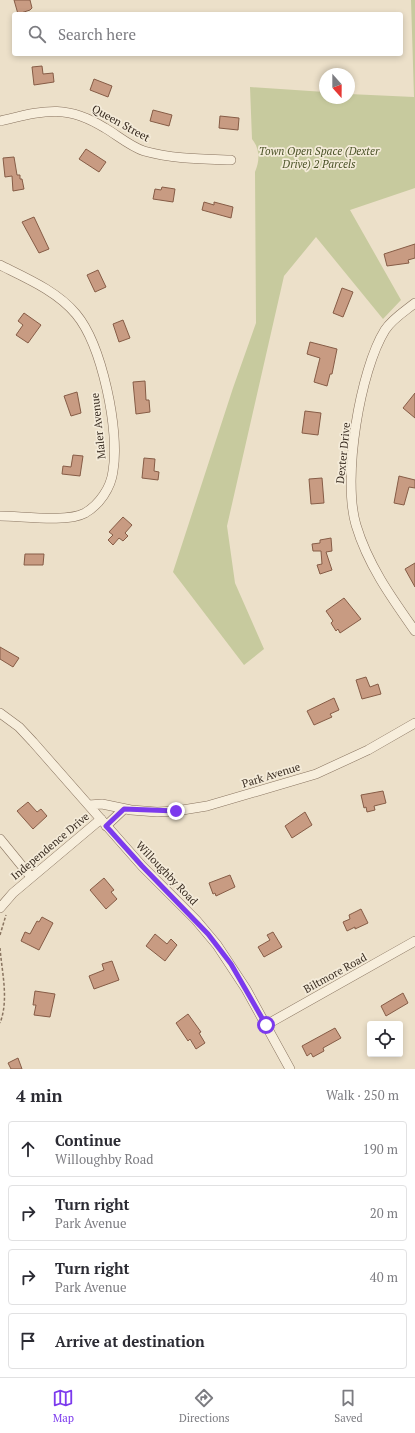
<!DOCTYPE html>
<meta charset="utf-8">
<style>
body{margin:0;font-family:"PT Serif",serif;background:#f2f2f3;color:#2b2b33}
.controls{position:absolute;right:12px;bottom:12px;display:grid;overflow:hidden;border-radius:4px;box-shadow:0 2px 6px #0003}
.controls button{width:36px;height:36px;display:grid;place-items:center;padding:0;border:0;border-bottom:1px solid #e1e1e2;background:#fff;color:#2b2b33;font:20px sans-serif}
.compass{position:absolute;left:319px;top:68px;width:36px;height:36px;border-radius:50%;background:#fff;box-shadow:0 2px 6px #0003;rotate:159deg}
.stop{position:absolute;width:12px;height:12px;margin:-9px;border:3px solid #7c3aed;border-radius:50%;background:#fff}
.stop.end{background:#7c3aed;border-color:#fff;box-shadow:0 1px 4px #0008}
.list{margin:0;padding:0;list-style:none}
h2{display:flex;justify-content:space-between;align-items:center;height:52px;margin:0;padding:0 16px;font-size:17px}
h2 small{font-size:13px;font-weight:400;color:#7c7c81}
.list li{display:grid;grid-template-columns:26px 1fr auto;gap:12px;align-items:center;box-sizing:border-box;height:56px;margin:0 8px 8px;padding:0 8px;border:1px solid #e1e1e2;border-radius:4px}
.list b{display:block;font-size:15px;white-space:nowrap}
.list p{margin:0;font-size:13px;white-space:nowrap;color:#7c7c81}
.list em{font-size:13px;font-style:normal;color:#7c7c81}
.icon{flex:none;width:22px;height:22px;fill:none;stroke:currentColor;stroke-width:2;stroke-linecap:round;stroke-linejoin:round}
.map{position:relative;flex:none;width:415px;height:1069px;overflow:hidden}
.search{position:absolute;background:#fff;box-shadow:0 2px 6px #0003;left:12px;right:12px;top:12px;height:44px;display:flex;align-items:center;gap:10px;box-sizing:border-box;padding:0 14px;border-radius:4px;color:#7c7c81;font-size:15px}
.sheet{height:308px;background:#fff}
nav{display:flex;justify-content:space-around;align-items:center;box-sizing:border-box;height:56px;border-top:1px solid #e1e1e2;background:#fff;font-size:11px;color:#7c7c81}
nav a{display:grid;justify-items:center;gap:2px}
nav .on{color:#7c3aed}
.map>svg:first-child{display:block}
</style>
<div class="map">
<svg width="415" height="1069" viewBox="0 0 415 1069">
<rect width="100%" height="100%" fill="#ece0c9"/>
<path fill="#c7ca9e" d="M411 0H415V188L350 210 401 300 383 319 316 237 284 276 227 526 235 583 264 649 244 665 173 572 233 388 256 323 255 172C260 160 260 149 252 139L250 87 325 92V98H349V94L414 97Z"/>
<path fill="#c89b82" stroke="#865c46" d="M14 0H30L32 8 30 10 18 14Z
M42 66 43 74 53 73 54 82 34 85 32 67Z
M94 79 112 86 108 97 90 90Z
M153 110 172 115 169 126 150 121Z
M220 116 239 118 238 130 219 128Z
M86 149 106 162 99 172 79 159Z
M14 157 17 175H20V179H22L24 189 13 191 12 176 5 177 3 158Z
M162 187 175 189 173 202 153 199 155 189 161 190Z
M204 202 214 205V202L233 207 231 218 202 210Z
M34 217 49 249 39 253 22 222Z
M415 244V258L408 260 409 263 387 266 384 254Z
M98 270 106 287 95 292 87 275Z
M342 288 353 292 343 317 333 313Z
M24 313 41 325 28 343 16 335 23 325 18 321Z
M123 320 130 338 119 342 113 324Z
M310 342 337 349 332 374H330L327 386 314 382 320 358 307 354Z
M145 381 146 400H149L150 412 136 414 133 382Z
M77 392 81 413 71 416 64 396Z
M415 393V418L403 408Z
M305 411 321 413 318 435 302 433Z
M73 455 83 456 80 476 62 474 63 466 71 467Z
M144 458 155 459 154 471 159 472 158 480 142 478Z
M399 476 415 480V488L409 487 404 505 394 503Z
M322 478 324 503 311 504 309 479Z
M123 517 132 525 125 533 128 536 123 541 119 538 113 545 108 540 113 535 109 532Z
M331 538 332 551 326 552 332 570 320 574 317 565 322 564 321 551H313L312 544 320 543V540Z
M25 554H44L43 565H24Z
M415 563V587L405 569Z
M344 598 361 619 340 633 338 629 336 631 331 623 333 621 326 611Z
M0 647 19 658 13 667 0 659Z
M366 677 370 687 378 684 381 694 362 699 356 680Z
M334 698 339 710 330 714 332 717 314 725 307 711Z
M383 791 386 803 374 806 375 810 367 812 366 807 364 808 361 795Z
M28 802 37 812 41 809 47 816 33 829 17 811Z
M305 812 312 825 292 838 285 826Z
M230 875 235 887 216 896 215 893 213 894 209 883Z
M104 878 114 890 111 892 117 899 106 909 90 890Z
M361 909 368 923 355 929V927L347 931 343 922 350 919 349 915Z
M42 917 53 923 39 950 21 941 25 932 30 934 37 921 39 922Z
M273 932 282 947 264 957 258 947 270 940 267 935Z
M155 934 167 944 171 939 177 945 165 961 146 946Z
M112 961 119 980 94 989 89 976 104 970 102 964Z
M35 991 55 994 50 1017 34 1015 36 1005H33Z
M403 993 408 1003 386 1016 381 1006Z
M188 1014 201 1032 199 1033 205 1043 196 1049 190 1039 188 1041 176 1023Z
M335 1028 341 1038 323 1048 324 1051 313 1057 311 1053 307 1056 302 1046Z
M18 1058 22 1069H11L8 1063Z"/>
<g fill="none" stroke-linecap="round" stroke-linejoin="round">
<g stroke="#88735f" stroke-width="10">
<path id="minor" d="M0 121C43 111 65 103 105 128 117 135 131 147 144 151 173 159 202 159 231 160
M0 265C26 278 57 291 76 314 102 345 120 431 113 471 111 488 99 505 85 513 66 523 22 516 0 516
M415 303C405 311 392 319 385 330 360 370 342 478 356 525 368 565 391 597 415 631
M0 713 19 727 33 742 142 866 196 920 217 945 246 989 290 1069
M89 805 102 804 131 810 157 812 176 811 207 806 316 774 368 750 415 723
M106 826 124 809
M0 839 31 877
M0 908 13 893 101 819
M266 1025 415 941"/>
</g>
<path stroke="#88735f" stroke-width="1.5" stroke-dasharray="3 2" stroke-linecap="butt" d="M0 935 6 915
M0 948C2 973 9 1000 0 1023"/>
<use href="#minor" stroke="#f7eedc" stroke-width="9"/>
</g>
<g fill="none" stroke-linecap="round" stroke-linejoin="round">
<path stroke="#7c3aed" stroke-width="5" d="M176 811 124 809 106 826 142 866 208 934 231 964 266 1025"/>
</g>
<g text-anchor="middle" dominant-baseline="central" stroke-width="3.5" stroke-linejoin="round" paint-order="stroke">
<g font-size="11" fill="#392c21" stroke="#f4ebd9">
<text transform="translate(121 123) rotate(29)">Queen Street</text>
<text transform="translate(98 426) rotate(-96)">Maler Avenue</text>
<text transform="translate(343 453) rotate(-84)">Dexter Drive</text>
<text transform="translate(271 775) rotate(-17)">Park Avenue</text>
<text transform="translate(50 846) rotate(-40)">Independence Drive</text>
<text transform="translate(167 873) rotate(46)">Willoughby Road</text>
<text transform="translate(335 973) rotate(-29)">Biltmore Road</text>
</g>
<g font-size="11" font-style="italic" fill="#4c5429" stroke="#f4ebd9">
<text x="319" y="151">Town Open Space (Dexter<tspan x="319" dy="13">Drive) 2 Parcels</tspan></text>
</g>
</g>
</svg>
<div class="controls">
<button><svg class="icon" aria-label="locate" viewBox="0 0 24 24"><circle cx="12" cy="12" r="6"/><path d="M12 2v4M12 18v4M2 12h4M18 12h4"/></svg></button>
</div>
<svg class="compass" viewBox="-18 -18 36 36"><path d="M0-13l5 13h-10z" fill="#e53935"/><path d="M0 13l5-13h-10z" fill="#7c7c81"/></svg>
<div class="stop" style="left:266px;top:1025px"></div>
<div class="stop end" style="left:176px;top:811px"></div>
<div class="search"><svg class="icon" aria-label="search" viewBox="0 0 24 24"><circle cx="10" cy="10" r="6"/><path d="M15 15l6 6"/></svg>Search here</div>
</div>
<section class="sheet">
<h2>4 min<small>Walk · 250 m</small></h2>
<ul class="list">
<li><svg class="icon" aria-label="ahead" viewBox="0 0 24 24"><path d="M12 20V5M6 11l6-6 6 6"/></svg><div><b>Continue</b><p>Willoughby Road</p></div><em>190 m</em></li>
<li><svg class="icon" aria-label="right" viewBox="0 0 24 24"><path d="M7 20v-9h11M14 6l5 5-5 5"/></svg><div><b>Turn right</b><p>Park Avenue</p></div><em>20 m</em></li>
<li><svg class="icon" aria-label="right" viewBox="0 0 24 24"><path d="M7 20v-9h11M14 6l5 5-5 5"/></svg><div><b>Turn right</b><p>Park Avenue</p></div><em>40 m</em></li>
<li><svg class="icon" aria-label="arrive" viewBox="0 0 24 24"><path d="M6 21V4h12l-3 4 3 4H6"/></svg><div><b>Arrive at destination</b></div></li>
</ul>
</section>
<nav>
<a class="on"><svg class="icon" aria-label="map" viewBox="0 0 24 24"><path d="M3 6l6-2 6 2 6-2v14l-6 2-6-2-6 2zM9 4v14M15 6v14"/></svg>Map</a>
<a><svg class="icon" aria-label="directions" viewBox="0 0 24 24"><path d="M12 3l9 9-9 9-9-9zM9 14v-3h6M13 9l2 2-2 2"/></svg>Directions</a>
<a><svg class="icon" aria-label="saved" viewBox="0 0 24 24"><path d="M7 4h10v16l-5-4-5 4z"/></svg>Saved</a>
</nav>
